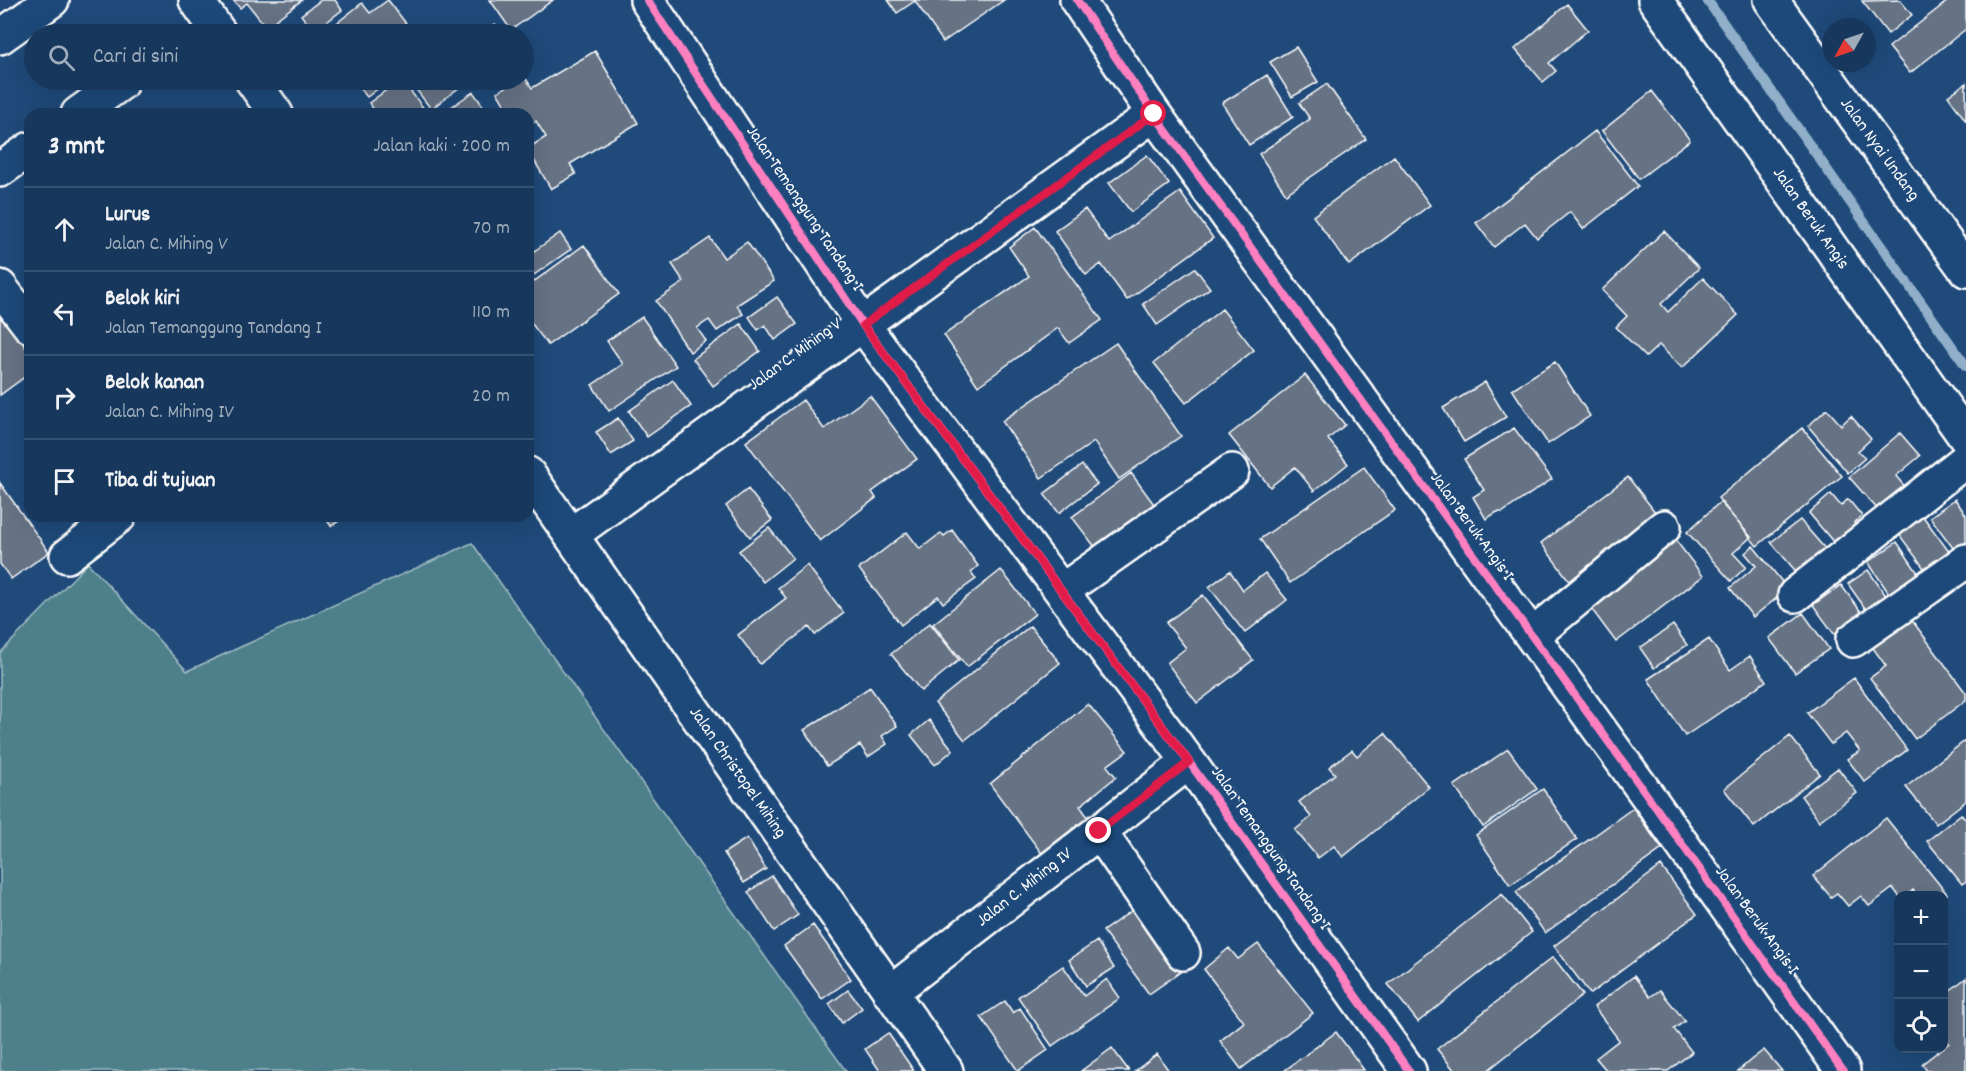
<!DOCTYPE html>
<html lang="id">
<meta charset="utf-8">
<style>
body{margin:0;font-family:Dekko,sans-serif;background:#244365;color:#f1f3f6}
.controls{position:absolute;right:18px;bottom:18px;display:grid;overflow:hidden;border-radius:12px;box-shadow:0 6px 24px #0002}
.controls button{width:54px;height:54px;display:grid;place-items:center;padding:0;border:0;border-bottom:2px solid #365272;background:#17385c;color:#f1f3f6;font:30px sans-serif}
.compass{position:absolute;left:1822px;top:18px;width:54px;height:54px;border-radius:50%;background:#17385c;box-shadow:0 6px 24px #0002;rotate:230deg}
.stop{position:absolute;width:18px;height:18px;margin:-14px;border:4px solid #e11d48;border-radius:50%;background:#fff}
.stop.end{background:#e11d48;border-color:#fff;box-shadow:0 2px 6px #0008}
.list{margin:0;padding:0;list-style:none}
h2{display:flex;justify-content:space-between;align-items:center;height:78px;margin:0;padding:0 24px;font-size:26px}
h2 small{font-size:20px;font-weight:400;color:#9eacbb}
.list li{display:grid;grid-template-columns:39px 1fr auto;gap:18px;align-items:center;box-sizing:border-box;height:84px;padding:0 24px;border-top:2px solid #365272}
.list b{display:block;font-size:22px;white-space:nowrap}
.list p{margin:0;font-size:20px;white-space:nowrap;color:#9eacbb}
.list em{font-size:20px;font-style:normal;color:#9eacbb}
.icon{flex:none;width:33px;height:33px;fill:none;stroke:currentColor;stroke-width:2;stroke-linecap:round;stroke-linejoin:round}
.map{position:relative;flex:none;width:1966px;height:1071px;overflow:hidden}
.search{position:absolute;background:#17385c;box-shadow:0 6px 24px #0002;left:24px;top:24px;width:510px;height:66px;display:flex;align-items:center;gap:15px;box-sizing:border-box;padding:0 21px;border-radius:33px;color:#9eacbb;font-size:22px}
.panel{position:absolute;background:#17385c;box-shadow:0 6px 24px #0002;left:24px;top:108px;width:510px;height:414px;border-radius:18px}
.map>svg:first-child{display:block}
</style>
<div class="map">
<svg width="1966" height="1071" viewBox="0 0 1966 1071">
<rect width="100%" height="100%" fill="#1f4a7a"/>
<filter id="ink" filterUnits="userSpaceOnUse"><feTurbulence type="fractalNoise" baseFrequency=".0167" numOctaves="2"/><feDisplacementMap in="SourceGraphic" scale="12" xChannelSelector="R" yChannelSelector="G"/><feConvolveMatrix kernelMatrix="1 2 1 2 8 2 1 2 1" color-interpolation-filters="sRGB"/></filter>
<g filter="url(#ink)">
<path fill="#4e808b" stroke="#a6c0c5" stroke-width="1.5" d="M472 543 846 1071H0V653L88 563 187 671Z"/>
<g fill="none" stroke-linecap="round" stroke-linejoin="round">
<path stroke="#91afc9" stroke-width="10" d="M1707 0 1966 366"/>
</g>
<path fill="#667385" stroke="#fff" stroke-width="1.5" d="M233 0H302L266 27 247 3 240 8Z
M321 0H335L342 10 314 32 301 15Z
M388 0 414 34H323L362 3 370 13Z
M490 0H553L511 30Z
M888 0H1004L943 42 915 1 897 13Z
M1900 0 1912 15 1888 34 1862 1Z
M1949 0H1966V29L1910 73 1889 47Z
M1567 4 1588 30 1549 63 1556 71 1543 82 1515 49Z
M495 24 503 34H481Z
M1296 47 1318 82 1292 97 1270 62Z
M595 51 638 123 570 164 576 174 551 189 528 150V148L546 137 536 121 528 126V114H510L497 92 519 80H524V76L532 88Z
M1267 75 1293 117 1249 145 1222 103Z
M353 80H389L367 97Z
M400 80H402L428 114H377L369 103Z
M409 80H463L465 83 431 109Z
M1966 83V121L1948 96Z
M1327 84 1366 139 1286 194 1259 154 1310 119 1299 103Z
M1652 91 1690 140 1639 179 1602 131Z
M473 92 489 114H441Z
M1595 131 1638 186 1583 229 1570 212 1537 238 1525 223 1494 247 1476 223Z
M1147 155 1169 184 1131 212 1109 183Z
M1394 156 1430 205 1349 265 1313 216Z
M1180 192 1213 238 1127 300 1101 264 1086 275 1055 231 1085 209 1109 242Z
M1035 227 1102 320 1069 343 1058 328 978 386 944 335 1029 276 1009 247Z
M1664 231 1699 268 1661 304 1668 312 1703 278 1738 315 1682 368 1659 345 1646 357 1616 327 1627 316 1602 290Z
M560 233 571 249 528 279V250L530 254Z
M710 238 724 258 747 242 774 281 737 305 743 314 717 331 709 320 697 328 706 341 690 352 656 301 684 282 672 264Z
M584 245 619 294 548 345 528 319V286Z
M1195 268 1210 288 1157 325 1143 304Z
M777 297 797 324 775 340 765 325 758 330 749 317Z
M1222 309 1254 350 1186 403 1154 363Z
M0 313 30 353V373L0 395Z
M642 317 676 366 609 411 592 385 623 364 607 341Z
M741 324 760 351 713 386 693 359Z
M1116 343 1181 436 1119 479 1094 442 1041 478 1002 421Z
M1555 362 1590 416 1548 444 1512 389Z
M1305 375 1345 425 1328 439 1348 464 1314 491 1295 467 1270 487 1229 435Z
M673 380 691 406 647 437 629 411Z
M1485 382 1506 417 1464 442 1443 408Z
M870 396 917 459 872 492 876 498 820 541 746 442 803 400 824 429Z
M1827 409 1841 425 1851 416 1871 439 1858 451 1865 458 1848 473 1808 426Z
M618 418 633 441 611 455 596 432Z
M1514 428 1552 479 1503 512H1497L1486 519 1473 497 1484 490 1464 459Z
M1802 428 1842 476 1757 546 1718 498Z
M1900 433 1920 456 1896 476 1906 488 1879 511 1849 477Z
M1082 465 1097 484 1059 513 1044 494Z
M1364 467 1395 510 1290 583 1260 539Z
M1131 473 1159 511 1101 555 1072 517Z
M1628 477 1659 517 1571 583 1541 543Z
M0 483 49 552 11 579 0 564Z
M748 489 772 520 750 537 726 506Z
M1831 494 1841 506 1848 499 1862 516 1854 523 1862 532 1840 550 1809 513Z
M1955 499 1966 515V544L1956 552 1930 517Z
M1720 502 1751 537 1733 553 1746 567 1731 581 1687 532Z
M1922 515 1953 557 1929 575 1898 533Z
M324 516H347L331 526Z
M1800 520 1827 551 1799 575 1771 542Z
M769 528 793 558 763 582 739 551Z
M952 530 978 566 971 572 976 579 943 603 938 596 901 625 859 569 907 532 920 549 941 533 944 536Z
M1674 538 1703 576 1616 642 1587 603Z
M1897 542 1924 582 1894 601 1868 562Z
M1753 546 1788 589 1753 617 1730 588 1756 566 1745 553Z
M807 565 844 613 815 635 809 627 760 664 738 635 786 598 778 588Z
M1001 570 1035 614 967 667 933 624Z
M1868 570 1887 597 1867 611 1848 584Z
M1230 571 1243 590 1265 573 1287 600 1245 633 1209 587Z
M1841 585 1865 617 1837 638 1813 605Z
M1203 595 1253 660 1197 703 1167 663 1186 648 1166 623Z
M1803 613 1829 649 1795 673 1769 638Z
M1911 619 1966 693V700L1915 739 1870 678 1886 666 1873 648Z
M930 623 959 660 921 691 891 654Z
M1673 625 1687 645 1654 668 1640 648Z
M1030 626 1060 663 965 740 935 703Z
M1709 639 1730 670 1750 656 1766 681 1685 736 1648 679Z
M1854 678 1907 750 1865 782 1847 759 1860 751 1846 733 1831 744 1807 713Z
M870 687 897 726 882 736 887 744 868 757 860 745 827 766 804 730Z
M1088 704 1127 751 1107 766 1116 777 1080 806 1090 820 1043 855 990 784Z
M929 720 953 750 935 765 911 735Z
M1385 733 1429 787 1343 857 1334 846 1318 858 1295 830 1311 817 1299 802 1335 774 1329 767 1352 750 1357 756Z
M1790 736 1820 774 1754 827 1724 789Z
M1966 740V801L1936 824 1906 787Z
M1508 749 1537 789 1483 827 1454 786Z
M1838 768 1857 793 1819 821 1801 796Z
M1543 789 1577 839 1510 885 1476 835Z
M1633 808 1662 849 1545 933 1516 892Z
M1961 814 1966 820V881L1962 884 1927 841Z
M1886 818 1947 894 1944 897 1917 896 1913 890 1907 896H1899L1893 888 1869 906 1861 896 1848 906 1837 893 1831 897 1813 876Z
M747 838 766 869 744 883 724 853Z
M1661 866 1697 914 1590 994 1554 946Z
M772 876 798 915 774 931 748 892Z
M1502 894 1532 932 1418 1022 1388 984Z
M1137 907 1183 970 1149 994 1103 931Z
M813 925 851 979 822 999 784 946Z
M1097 941 1114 968 1086 986 1069 960Z
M1258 944 1313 1013 1241 1069 1220 1041 1244 1022 1204 969 1229 948 1238 959Z
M1553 957 1583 995 1487 1071H1455L1437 1049Z
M1063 966 1084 996 1107 979 1120 998 1052 1046 1018 997Z
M1634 976 1650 997 1660 990 1685 1021 1674 1029 1692 1052 1668 1071H1607L1596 1058 1619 1040 1594 1007Z
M1966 978V1071H1927L1922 1064 1949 1043 1944 1036V995Z
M848 990 862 1008 842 1023 829 1004Z
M1005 1001 1013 1013 1020 1008 1048 1050 1018 1071 981 1017Z
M1336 1032 1364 1070 1284 1071Z
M888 1033 914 1071H880L865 1049Z
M1112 1048 1129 1071H1081Z
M1764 1050 1782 1071H1738L1752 1059Z
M1157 1054 1169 1071H1135Z"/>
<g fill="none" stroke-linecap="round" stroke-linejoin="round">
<g stroke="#fff" stroke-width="38">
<path id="minor" d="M196 0 220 34
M647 0 863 325 1189 762 1409 1071
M1077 0 1154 114 1647 795 1843 1071
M1655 0 1966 438
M1771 0 1966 270
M0 37 52 0
M252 80 276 114
M78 114 121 83
M0 170 30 149
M0 287 30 326
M528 474 946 1071
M571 535 1154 114
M67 556 119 516
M1063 590 1232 471
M1795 595 1966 460
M1532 636 1664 527
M1853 640 1966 561
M1099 831 1183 953
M890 993 1189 762"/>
</g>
<use href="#minor" stroke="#1f4a7a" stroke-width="33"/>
<g stroke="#1f4a7a" stroke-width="11">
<path id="cycleway" d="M647 0 863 325 1189 762 1409 1071
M1077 0 1154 114 1647 795 1843 1071"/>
</g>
<use href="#cycleway" stroke="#ff80c0" stroke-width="8"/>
</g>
</g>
<g fill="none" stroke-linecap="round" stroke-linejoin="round" filter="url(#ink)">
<path stroke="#e11d48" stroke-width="8" d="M1099 831 1189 762 863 325 1154 114"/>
</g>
<g text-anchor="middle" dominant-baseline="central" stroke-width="4.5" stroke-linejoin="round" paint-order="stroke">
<g font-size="18" fill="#fff" stroke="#1f4a7a">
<text transform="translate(1879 150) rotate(54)">Jalan Nyai Undang</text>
<text transform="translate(804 209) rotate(56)">Jalan Temanggung Tandang I</text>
<text transform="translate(1810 219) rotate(55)">Jalan Beruk Angis</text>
<text transform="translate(796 355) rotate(-36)">Jalan C. Mihing V</text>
<text transform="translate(1471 527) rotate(54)">Jalan Beruk Angis I</text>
<text transform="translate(737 773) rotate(55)">Jalan Christopel Mihing</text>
<text transform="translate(1270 849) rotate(55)">Jalan Temanggung Tandang I</text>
<text transform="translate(1025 888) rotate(-38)">Jalan C. Mihing IV</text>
<text transform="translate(1756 921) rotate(54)">Jalan Beruk Angis I</text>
</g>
</g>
</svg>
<div class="controls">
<button>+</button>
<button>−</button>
<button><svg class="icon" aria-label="locate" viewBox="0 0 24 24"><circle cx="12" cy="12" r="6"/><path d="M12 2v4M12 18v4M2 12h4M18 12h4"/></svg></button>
</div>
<svg class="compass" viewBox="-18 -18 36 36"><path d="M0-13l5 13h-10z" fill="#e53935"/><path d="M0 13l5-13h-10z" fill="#9eacbb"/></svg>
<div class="stop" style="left:1154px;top:114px"></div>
<div class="stop end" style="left:1099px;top:831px"></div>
<div class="search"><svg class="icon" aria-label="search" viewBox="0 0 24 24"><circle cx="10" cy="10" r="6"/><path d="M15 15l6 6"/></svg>Cari di sini</div>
<section class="panel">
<h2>3 mnt<small>Jalan kaki · 200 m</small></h2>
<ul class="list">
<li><svg class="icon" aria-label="ahead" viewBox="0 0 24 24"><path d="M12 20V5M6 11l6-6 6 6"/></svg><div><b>Lurus</b><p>Jalan C. Mihing V</p></div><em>70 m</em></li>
<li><svg class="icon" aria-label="left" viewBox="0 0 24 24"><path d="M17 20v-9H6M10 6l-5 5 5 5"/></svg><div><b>Belok kiri</b><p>Jalan Temanggung Tandang I</p></div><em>110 m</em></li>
<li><svg class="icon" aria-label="right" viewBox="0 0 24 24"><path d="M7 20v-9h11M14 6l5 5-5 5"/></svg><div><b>Belok kanan</b><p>Jalan C. Mihing IV</p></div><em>20 m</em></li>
<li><svg class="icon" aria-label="arrive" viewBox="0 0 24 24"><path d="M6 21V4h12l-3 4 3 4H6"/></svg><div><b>Tiba di tujuan</b></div></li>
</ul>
</section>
</div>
